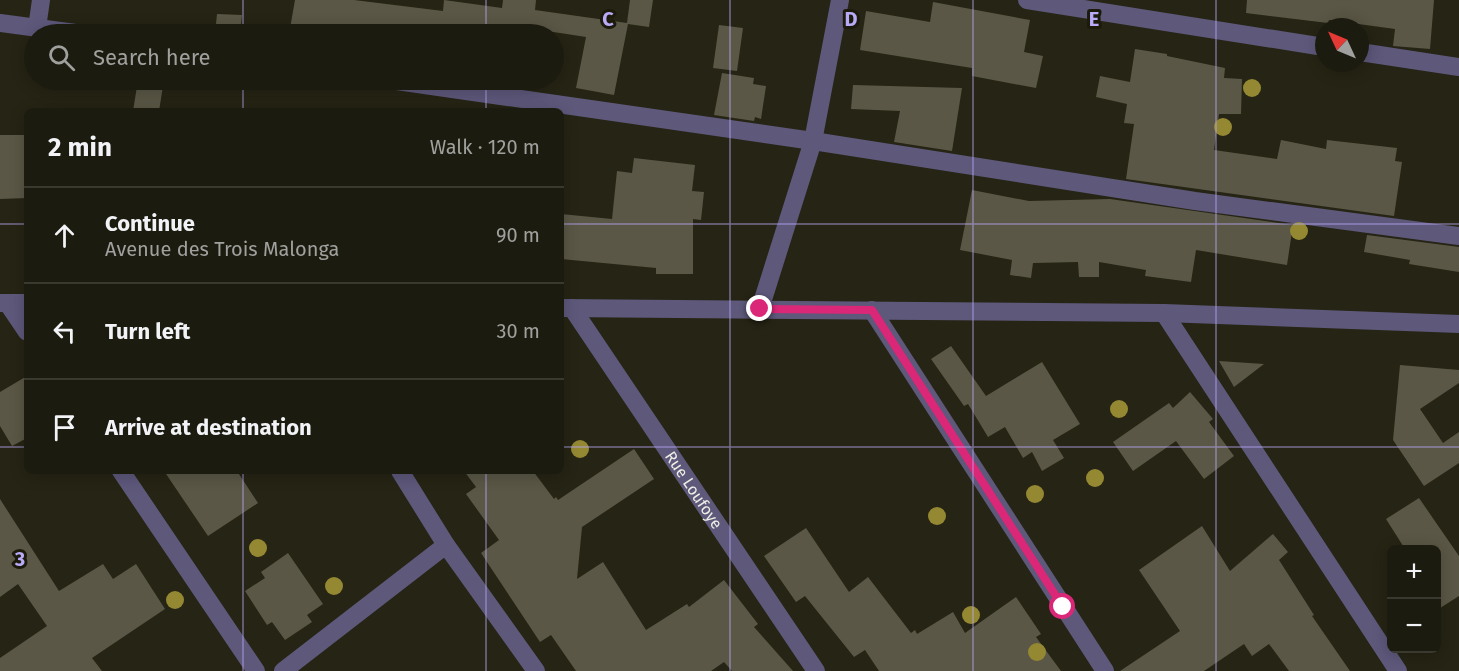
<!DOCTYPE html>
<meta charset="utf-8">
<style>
body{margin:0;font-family:"Fira Sans",sans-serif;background:#29281d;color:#f1f3f6}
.controls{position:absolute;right:18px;bottom:18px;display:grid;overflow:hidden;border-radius:9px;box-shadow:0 3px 15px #0003}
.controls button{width:54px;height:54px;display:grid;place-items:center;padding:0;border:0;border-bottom:2px solid #3a392f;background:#1c1b0f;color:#f1f3f6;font:30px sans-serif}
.compass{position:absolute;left:1315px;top:18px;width:54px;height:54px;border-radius:50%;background:#1c1b0f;box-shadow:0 3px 15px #0003;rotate:314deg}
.stop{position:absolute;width:18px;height:18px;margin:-14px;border:4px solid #db2777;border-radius:50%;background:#fff}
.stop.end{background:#db2777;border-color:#fff;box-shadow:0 2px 6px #0008}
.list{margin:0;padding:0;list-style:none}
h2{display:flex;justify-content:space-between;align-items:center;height:78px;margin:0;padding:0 24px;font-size:26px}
h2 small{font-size:20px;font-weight:400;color:#a0a19e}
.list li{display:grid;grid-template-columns:39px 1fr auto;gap:18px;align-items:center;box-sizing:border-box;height:96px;padding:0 24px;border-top:2px solid #3a392f}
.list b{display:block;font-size:22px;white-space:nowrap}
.list p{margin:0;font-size:20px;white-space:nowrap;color:#a0a19e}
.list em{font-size:20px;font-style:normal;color:#a0a19e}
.icon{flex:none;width:33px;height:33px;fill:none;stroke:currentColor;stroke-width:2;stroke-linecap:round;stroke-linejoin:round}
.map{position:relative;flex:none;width:1459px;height:671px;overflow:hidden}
.search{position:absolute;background:#1c1b0f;box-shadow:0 3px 15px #0003;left:24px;top:24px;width:540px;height:66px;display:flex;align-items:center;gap:15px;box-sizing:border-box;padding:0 21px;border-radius:33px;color:#a0a19e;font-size:22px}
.panel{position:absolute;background:#1c1b0f;box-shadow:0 3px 15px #0003;left:24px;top:108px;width:540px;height:366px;border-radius:9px}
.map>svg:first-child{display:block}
</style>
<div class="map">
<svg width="1459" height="671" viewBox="0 0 1459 671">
<rect width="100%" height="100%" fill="#262414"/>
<path fill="#5a5746" d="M295 0H354L443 11 444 0 502 8 503 0H536L535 10 627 23 630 0H653L649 27 628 24 614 95 576 88 586 37 534 29 533 34H289Z
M1247 0H1434L1430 49 1393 46 1395 29 1329 20 1328 23 1246 13Z
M933 2 1030 20 1024 52 1043 56 1036 88 972 76V68L860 50 866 11 930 22Z
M217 14 242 15 240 34H215Z
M719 25 743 28 737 71 713 68Z
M1135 49 1167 54V56L1225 68 1224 78 1242 79 1241 114H1219L1214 150 1277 159 1281 140 1326 149 1327 140 1397 148 1395 161 1402 162 1394 216 1126 179 1134 124 1124 123 1127 104 1096 97 1100 76 1130 82Z
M722 73 754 78 753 84 766 86 761 119 755 117 754 121 714 115Z
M138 80H164L159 111H133Z
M853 85 962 88 952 151 894 142 900 111 851 109Z
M0 135H27V198L0 199Z
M634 158 695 165 692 191 704 192 701 220 693 219V274H656V268L561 259V214L612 219 617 171 632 173Z
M972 190 1029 201 1110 199 1293 225 1287 265 1196 250 1191 282 1145 276 1146 270 1099 262V277H1079L1078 262 1033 263 1031 278 1010 275 1012 260 960 250Z
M1367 235 1459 247V272L1409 264 1410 260 1364 252Z
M951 346 986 396 1042 362 1080 424 1053 440 1064 458 1042 471 1032 452 1023 458 1005 427 988 437 968 404 964 406 931 359Z
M1219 361 1264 364 1234 387Z
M1400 365 1459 370V383L1420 409 1443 443 1459 432V463L1424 486 1393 440Z
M27 376V438L12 446 0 426V392Z
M1190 392 1213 419 1209 422 1234 456 1204 479 1176 441 1133 471 1113 442 1169 403 1173 408Z
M634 449 654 479 582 527 577 579 603 562 646 630 687 604 689 607 724 580 758 624 754 627 793 671H732L724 662 711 671H576L551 635 540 642 481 553 499 540 466 494 476 487 464 471H533L554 499 556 497 558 500Z
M164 471H237L258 503 208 536Z
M1419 498 1459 556V596L1437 610V549H1405L1386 519Z
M0 499 59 591 103 564 113 579 136 564 165 609 92 658 102 671H0V658L47 626 18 584 0 597Z
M1202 526 1230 571 1273 534 1288 552 1279 560 1314 615 1312 616 1350 671H1289L1269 644 1252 656 1244 644 1204 671H1120L1180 631 1139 570Z
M806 528 849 592 868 577 911 633 915 630 917 634 953 612 965 633 1016 597 1041 634 1036 637 1061 671H879L865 650 854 657 805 596 796 602 764 556Z
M288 553 323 604 307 615 312 622 285 640 272 622 267 625 245 591 265 578 261 572Z"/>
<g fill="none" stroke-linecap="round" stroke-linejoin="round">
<g stroke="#5e587b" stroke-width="18">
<path d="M1027 0 1324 47"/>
<path d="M0 23 83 34"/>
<path d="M37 28 41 0"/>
<path d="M1360 52 1459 67"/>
<path d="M390 80 813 141 1195 201 1459 236"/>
<path d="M0 303H27"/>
<path d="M8 304 27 332"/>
<path d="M561 308 1164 313 1459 324"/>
<path id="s1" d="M572 308 816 671"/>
<path d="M760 309 813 141 840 0"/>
<path d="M872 310 1105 671"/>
<path d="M1164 313 1398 671"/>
<path d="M121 471 256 671"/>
<path d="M400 471 446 545 536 671"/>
<path d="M283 671 446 545"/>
</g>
</g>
<g fill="#948833">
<circle cx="1252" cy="88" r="9"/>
<circle cx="1223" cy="127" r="9"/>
<circle cx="1299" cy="231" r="9"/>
<circle cx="1119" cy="409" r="9"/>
<circle cx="580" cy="449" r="9"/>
<circle cx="1095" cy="478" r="9"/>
<circle cx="1035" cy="494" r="9"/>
<circle cx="937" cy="516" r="9"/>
<circle cx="258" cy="548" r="9"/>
<circle cx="334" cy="586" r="9"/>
<circle cx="175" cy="600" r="9"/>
<circle cx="971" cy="615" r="9"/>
<circle cx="1037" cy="652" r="9"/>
</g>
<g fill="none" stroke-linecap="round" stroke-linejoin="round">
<path stroke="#db2777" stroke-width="8" d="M760 309 872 310 1063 607"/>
</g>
<path fill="none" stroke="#b9abf7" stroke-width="1.5" stroke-opacity="0.55" d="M243 0V34M486 0V34M730 0V671M973 0V671M1216 0V671M243 80V111M486 80V111M0 224H27M561 224H1459M0 447H27M561 447H1459M243 471V671M486 471V671"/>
<g text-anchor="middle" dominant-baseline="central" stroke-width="6" stroke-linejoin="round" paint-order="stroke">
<g font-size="16" fill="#f0efe5" stroke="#1c1a0b">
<text stroke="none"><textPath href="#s1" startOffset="219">Rue Loufoye</textPath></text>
</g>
</g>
<g font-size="20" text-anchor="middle" font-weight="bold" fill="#b9abf7" stroke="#1c1a0b" stroke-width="6" stroke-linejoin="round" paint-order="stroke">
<text x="608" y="26">C</text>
<text x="851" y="26">D</text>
<text x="1094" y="26">E</text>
<text x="20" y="566">3</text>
</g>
</svg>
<div class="controls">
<button>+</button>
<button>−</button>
</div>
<svg class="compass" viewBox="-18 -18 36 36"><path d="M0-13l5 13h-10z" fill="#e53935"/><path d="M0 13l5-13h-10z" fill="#a0a19e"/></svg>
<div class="stop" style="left:1063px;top:607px"></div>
<div class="stop end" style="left:760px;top:309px"></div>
<div class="search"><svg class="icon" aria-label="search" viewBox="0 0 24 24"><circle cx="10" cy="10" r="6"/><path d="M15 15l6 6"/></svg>Search here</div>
<section class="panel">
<h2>2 min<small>Walk · 120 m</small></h2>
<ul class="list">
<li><svg class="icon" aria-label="ahead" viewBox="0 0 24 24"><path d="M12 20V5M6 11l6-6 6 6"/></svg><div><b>Continue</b><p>Avenue des Trois Malonga</p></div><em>90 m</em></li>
<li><svg class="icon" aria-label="left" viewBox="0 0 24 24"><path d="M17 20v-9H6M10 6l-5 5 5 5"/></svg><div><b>Turn left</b></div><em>30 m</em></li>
<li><svg class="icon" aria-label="arrive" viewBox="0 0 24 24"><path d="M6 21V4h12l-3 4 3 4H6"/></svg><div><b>Arrive at destination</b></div></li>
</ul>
</section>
</div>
